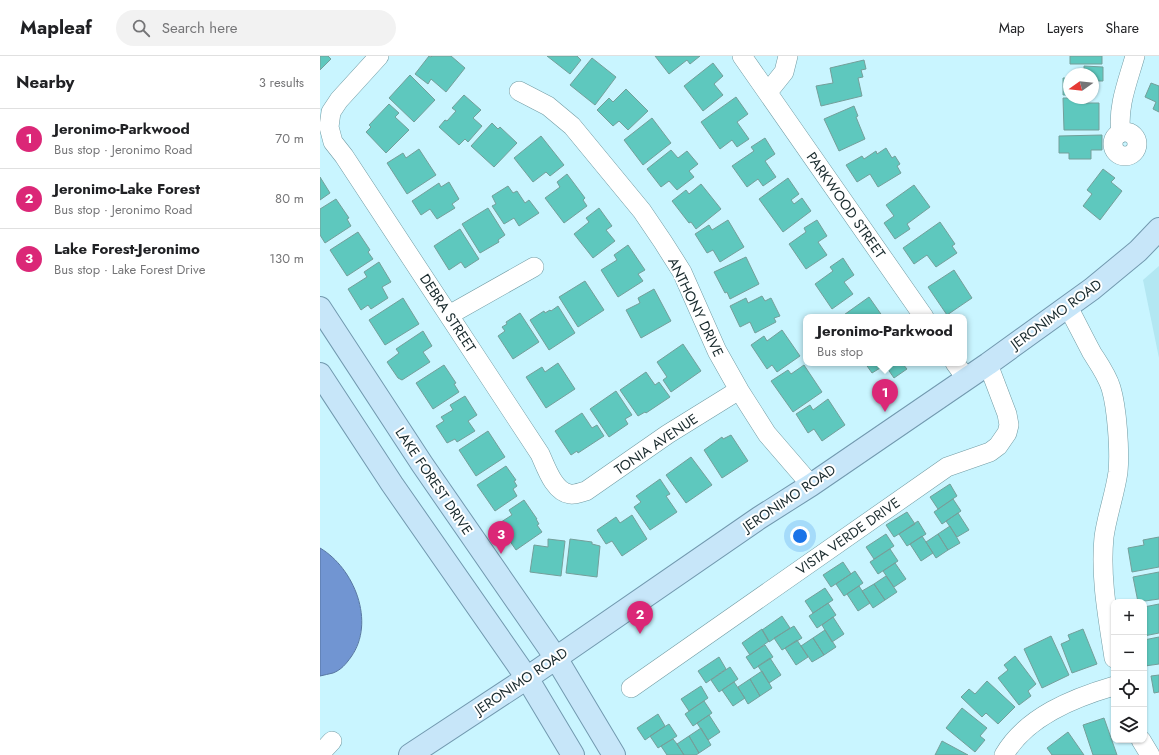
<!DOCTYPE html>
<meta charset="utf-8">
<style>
body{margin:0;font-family:Jost,sans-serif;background:#f2f2f2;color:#202124}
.controls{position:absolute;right:12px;bottom:12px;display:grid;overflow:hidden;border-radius:8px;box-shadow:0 1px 3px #0004}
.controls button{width:36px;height:36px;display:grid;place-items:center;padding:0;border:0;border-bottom:1px solid #e0e0e0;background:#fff;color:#202124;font:20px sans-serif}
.compass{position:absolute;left:743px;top:12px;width:36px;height:36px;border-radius:50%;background:#fff;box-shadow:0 1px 3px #0004;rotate:255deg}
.you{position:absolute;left:480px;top:480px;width:14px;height:14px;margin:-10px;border:3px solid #fff;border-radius:50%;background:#1a73e8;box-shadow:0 0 0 6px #1a73e833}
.badge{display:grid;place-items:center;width:26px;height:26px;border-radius:50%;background:#db2777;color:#fff;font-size:13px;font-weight:700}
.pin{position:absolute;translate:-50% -33px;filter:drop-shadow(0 1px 2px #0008)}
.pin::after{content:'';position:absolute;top:21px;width:14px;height:12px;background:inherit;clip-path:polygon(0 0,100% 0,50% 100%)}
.popup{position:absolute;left:483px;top:258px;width:164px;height:52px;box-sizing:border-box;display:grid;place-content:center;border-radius:8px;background:#fff;filter:drop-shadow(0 1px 3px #0005);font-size:13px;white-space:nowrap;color:#757577}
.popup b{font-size:15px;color:#202124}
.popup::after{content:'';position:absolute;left:50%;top:100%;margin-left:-8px;border:8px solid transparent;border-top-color:#fff}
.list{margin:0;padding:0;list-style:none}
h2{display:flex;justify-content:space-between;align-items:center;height:52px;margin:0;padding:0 16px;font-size:17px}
h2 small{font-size:13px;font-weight:400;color:#757577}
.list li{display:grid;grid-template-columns:26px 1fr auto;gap:12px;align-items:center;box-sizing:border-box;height:60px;padding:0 16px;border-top:1px solid #e0e0e0}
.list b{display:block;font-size:15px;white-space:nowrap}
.list p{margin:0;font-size:13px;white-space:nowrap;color:#757577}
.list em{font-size:13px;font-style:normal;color:#757577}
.icon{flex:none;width:22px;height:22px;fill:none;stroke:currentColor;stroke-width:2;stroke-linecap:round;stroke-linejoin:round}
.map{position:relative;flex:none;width:839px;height:699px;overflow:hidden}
header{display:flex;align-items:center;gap:24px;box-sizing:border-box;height:56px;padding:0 20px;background:#fff;border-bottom:1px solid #e0e0e0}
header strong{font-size:19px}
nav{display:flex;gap:22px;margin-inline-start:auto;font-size:14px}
.search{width:280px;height:36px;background:#f2f2f2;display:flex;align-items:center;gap:10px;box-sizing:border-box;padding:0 14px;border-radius:22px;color:#757577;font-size:15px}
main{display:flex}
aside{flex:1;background:#fff}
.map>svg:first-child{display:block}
</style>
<header>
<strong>Mapleaf</strong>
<div class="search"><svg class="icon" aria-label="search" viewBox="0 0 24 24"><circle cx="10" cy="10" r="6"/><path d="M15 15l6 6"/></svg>Search here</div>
<nav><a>Map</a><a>Layers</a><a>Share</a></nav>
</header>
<main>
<aside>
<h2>Nearby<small>3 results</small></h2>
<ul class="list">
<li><span class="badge">1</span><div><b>Jeronimo-Parkwood</b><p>Bus stop · Jeronimo Road</p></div><em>70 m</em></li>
<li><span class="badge">2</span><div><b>Jeronimo-Lake Forest</b><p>Bus stop · Jeronimo Road</p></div><em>80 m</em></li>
<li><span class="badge">3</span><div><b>Lake Forest-Jeronimo</b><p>Bus stop · Lake Forest Drive</p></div><em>130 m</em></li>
</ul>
</aside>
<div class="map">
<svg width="839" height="699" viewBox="0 0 839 699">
<rect width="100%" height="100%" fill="#c9f5ff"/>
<path fill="#b3e7f2" d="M839 210V302L823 224Z"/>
<path fill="#7195d2" stroke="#5775a0" d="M0 492C34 512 56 566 31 601 26 608 21 614 13 617 9 618 4 619 0 620Z"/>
<path fill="#5ec8be" stroke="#749f9a" d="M0 0H8L11 3 0 14Z
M109 0 111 1 112 0H131L145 12 126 36 111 23 108 28 95 18Z
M227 0H257L261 4 250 18Z
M335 0H380L370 8 367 4 349 18Z
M750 0H782V8H750Z
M272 2 296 21 275 49 250 29Z
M544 4 546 13 541 14 543 21 538 22 542 40 501 50 496 30 513 27 510 12Z
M393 7 403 20 394 28 403 39 383 55 364 30Z
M764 10 783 11V25H775V39H773V18H753V15H764Z
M90 19 115 44 94 66 69 42Z
M743 22H749V39H743Z
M831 27 839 30V56L833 53 836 46 825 41Z
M306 33 328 55 308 74 299 65 293 70 277 54 289 42 293 46Z
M144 39 161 54 153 62 162 70 148 86 145 83 139 89 119 71 125 64 127 65 136 55 132 52Z
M416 41 428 58 417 66 429 83 417 91 412 84 400 93 381 66Z
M743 42H762L763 47H779V74H744Z
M69 48 79 57 75 61 89 74 66 97 46 76 51 71 49 69Z
M534 50 538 60 536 61 545 83 519 95 504 63Z
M332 62 351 87 323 109 304 84Z
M172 67 178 73 180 71 197 87 174 111 151 90Z
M782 79V94H771V103H749V97H739V80Z
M221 80 244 109 230 120 226 116 213 126 194 102Z
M445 82 455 98 445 105 456 121 443 130 438 123 427 131 412 110 434 95 431 91Z
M566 92 572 102 575 100 580 108 577 110 581 117 558 131 550 118 537 126 526 109 542 100 544 103 556 95 557 98Z
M99 93 116 119 87 138 67 107 83 97 86 102Z
M351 94 358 102 367 95 378 108 369 115 374 121 357 134 349 125 341 131 327 113Z
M783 113 795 122 791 126 802 135 780 164 763 150 772 138 767 134Z
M247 118 265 142 263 144 267 150 244 167 225 142 240 131 237 126Z
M0 121 10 137 0 144Z
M468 122 479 138 471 144 474 148 482 142 491 155 463 176 439 143Z
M129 126 139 143 132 148 135 152 117 163 110 153 101 159 92 145 119 127 121 131Z
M381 128 401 153 376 173 371 166 369 167 352 145 366 134 369 138Z
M594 129 610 151 587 168 590 173 575 183 564 167 574 160 566 149Z
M188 130 193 137 197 135 205 147 209 144 219 157 199 170 194 162 184 168 172 150 176 148 172 140Z
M16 143 29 162 27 163 31 170 5 187 0 179V153Z
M168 152 185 179 178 184 179 186 160 197 142 168Z
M279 152 292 170 286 174 295 185 273 202 254 178 269 166 266 162Z
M408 164 424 191 400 206 393 194 387 197 375 178 389 169 392 174Z
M497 164 507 180 498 186 507 199 486 213 469 188 486 176 484 172Z
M620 166 635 188 632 190 637 197 616 211 607 199 594 208 583 192Z
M140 173 159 203 145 212 141 206 129 214 114 190Z
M38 176 50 194 48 196 53 203 27 220 10 194Z
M308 189 325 214 318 218 323 225 298 241 281 214 297 204 294 199Z
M426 201 439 228 410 243 407 236 405 237 394 216Z
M523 202 534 219 524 226 533 238 512 253 495 228 513 215 510 211Z
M59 206 71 226 62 231 68 242 51 253 48 249 41 254 28 233 47 221 44 216Z
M634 214 652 242 627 259 608 231Z
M265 225 284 254 258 271 239 241Z
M334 233 351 265 321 282 306 254 320 247 318 242Z
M442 240 445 245 451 242 460 260 454 262 456 266 435 277 430 266 420 271 410 250 426 242 428 247Z
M549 241 563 261H521Z
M83 242 99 268 65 289 49 264Z
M238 250 255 277 229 294 210 264 224 255 225 257 230 254 231 255Z
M200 257 219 286 193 303 178 280 185 275 182 271 187 268 186 266Z
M462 274 480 300 457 316 452 309 447 313 431 289 444 280 447 285Z
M103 275 112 290 103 296 110 306 82 324 78 322 67 306 79 297 76 293Z
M363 288 381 315 351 336 343 324 347 321 337 306Z
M238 307 255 333 226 352 206 321 222 311 225 316Z
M545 307H582L587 313 574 322 565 309 552 317Z
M124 309 136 327 134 328 139 336 113 353 96 327Z
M484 309 502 336 473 356 451 325 468 314 471 318Z
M326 316 335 329 339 326 350 341 326 357 325 356 318 360 300 334Z
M296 335 312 359 305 363 308 368 289 381 270 353Z
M145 340 157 359 148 365 155 375 137 386 135 383 127 387 116 370 124 365 121 361 133 354 130 349Z
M508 343 525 369 502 385 494 373 488 377 476 358 490 349 493 354Z
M262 357 272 372 277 369 284 380 258 397 257 395 251 399 235 375Z
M168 375 185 401 156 420 139 394Z
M411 379 428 405 402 422 384 394 402 381 403 383Z
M371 401 392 429 366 447 346 419Z
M186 410 196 424 194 425 197 430 193 433 197 440 175 455 157 429Z
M340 423 350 438 346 440 357 456 330 474 314 451 321 446 316 440Z
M630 428 637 440 618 453 610 441Z
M633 443 641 455 622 468 614 456Z
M204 444 217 463H216L219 468 217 469 222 476 196 494 178 468 192 459 189 454Z
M587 456 595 468 574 481 566 469Z
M638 457 649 474 637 481 626 465Z
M312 459 327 483 302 500 292 485 286 488 277 474 296 461 300 467Z
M598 465 606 478 587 490 579 478Z
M630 470 640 487 628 494 618 478Z
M566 478 574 490 554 503 546 491Z
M618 478 628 494 616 502 606 486Z
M602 480 613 497 601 505 590 488Z
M839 481V511L812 516 808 492 824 489 823 484Z
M228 483 245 485 241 520 210 516 214 489 228 491Z
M250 483 272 486V488L280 490 277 521 246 517Z
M570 493 578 505 558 518 550 506Z
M523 506 531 518 511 531 503 519Z
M575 507 586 523 574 531 563 515Z
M535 515 543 527 524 540 516 528Z
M839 516V543L818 546 813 521Z
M566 520 577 536 565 544 554 528Z
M554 528 565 544 553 552 542 535Z
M539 530 550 547 538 555 527 538Z
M505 532 513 544 493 557 485 545Z
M508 547 516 559 497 572 489 560Z
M839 548V577L824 580V551Z
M462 560 470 572 449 586 442 574Z
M513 561 524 578 512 586 502 569Z
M474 570 482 582 462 594 454 582Z
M442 573 449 585 430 599 422 587Z
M763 573 777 608 752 617 741 588 750 584 748 579Z
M505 574 516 591 504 599 493 582Z
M731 580 749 619 722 632 704 593Z
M839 581V608L825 610 824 604V584Z
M493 582 504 599 492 606 481 590Z
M477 584 488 601 476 609 465 592Z
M445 589 453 601 434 613 426 601Z
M695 600 716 628 708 635 711 640 699 649 678 622 688 614 684 609Z
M399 601 406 613 386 627 378 615Z
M450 602 461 619 449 627 438 610Z
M410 611 418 623 399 636 391 624Z
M442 615 452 632 440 640 430 623Z
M839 619V636L834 637 831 620Z
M430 623 440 640 428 648 418 631Z
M667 625 695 651 678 668 666 657 662 661 641 641 649 633 655 638Z
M414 626 425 642 413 650 402 634Z
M381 630 388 642 369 655 361 643Z
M384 645 392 657 373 670 365 658Z
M642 652 667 672 660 680 665 684 655 696 626 672Z
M338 658 345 670 325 684 317 672Z
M389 659 400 676 388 684 377 667Z
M784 662 797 699H773L763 669Z
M349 668 357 680 338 692 330 680Z
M381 672 391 689 379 697 369 680Z
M748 676 764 699H732L727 692Z
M369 680 379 697 376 699H364L357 688Z
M353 683 357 688 364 699H347L341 690Z
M622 685 648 699H615Z"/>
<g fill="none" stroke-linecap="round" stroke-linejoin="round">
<g stroke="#719ba3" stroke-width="20">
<path id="minor" d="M59 0 19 44 11 56 9 71 13 86 24 100 220 398C226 411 234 436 250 438 255 439 261 436 266 435L348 378 419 334
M422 0 604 261
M199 35 228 50 252 70 322 155 343 186 362 216 397 295 419 334 447 378 491 429
M448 36 464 16 468 0
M793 88a12 12 0 1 1 24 0a12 12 0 1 1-24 0Z
M801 77C797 51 808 25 815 0
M748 251C756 266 764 282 772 297 779 308 787 319 791 332 797 352 800 395 798 416 795 438 787 459 784 481 780 521 788 562 794 602
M129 259 214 211
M635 307 646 322
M311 632 627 411 670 396 678 390 687 377 689 369 687 358 668 308
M821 684 830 699
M0 698 12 685
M684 699C706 661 753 642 794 630"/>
</g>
<g stroke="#7299af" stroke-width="24">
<path id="major" d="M0 252 102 408 236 602 294 699
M0 318 72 428 207 622 253 699
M90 699 207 622 439 462 491 429 668 308 772 233 818 195 839 173"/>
</g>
<use href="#minor" stroke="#fff" stroke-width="19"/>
<use href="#major" stroke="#c7e6f9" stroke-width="22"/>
</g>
<g text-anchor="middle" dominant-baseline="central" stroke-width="4" stroke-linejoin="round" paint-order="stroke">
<g font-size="14" fill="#192a2d" stroke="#fff">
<text transform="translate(526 149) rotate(55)">PARKWOOD STREET</text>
<text transform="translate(376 251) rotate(64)">ANTHONY DRIVE</text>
<text transform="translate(128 257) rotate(57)">DEBRA STREET</text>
<text transform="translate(736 258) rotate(-36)">JERONIMO ROAD</text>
<text transform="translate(336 388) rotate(-34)">TONIA AVENUE</text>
<text transform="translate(114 425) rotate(56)">LAKE FOREST DRIVE</text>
<text transform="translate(469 442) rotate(-34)">JERONIMO ROAD</text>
<text transform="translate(528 480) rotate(-35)">VISTA VERDE DRIVE</text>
<text transform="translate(201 625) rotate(-34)">JERONIMO ROAD</text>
</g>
</g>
</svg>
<div class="controls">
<button>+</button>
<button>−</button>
<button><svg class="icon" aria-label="locate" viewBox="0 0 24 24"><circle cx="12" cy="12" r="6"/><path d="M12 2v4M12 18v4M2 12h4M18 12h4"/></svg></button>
<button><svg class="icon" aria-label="layers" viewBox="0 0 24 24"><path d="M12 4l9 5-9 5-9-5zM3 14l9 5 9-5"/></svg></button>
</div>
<svg class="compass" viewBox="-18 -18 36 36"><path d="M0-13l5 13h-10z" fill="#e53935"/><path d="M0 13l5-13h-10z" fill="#757577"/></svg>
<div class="you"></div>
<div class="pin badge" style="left:565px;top:356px">1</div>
<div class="popup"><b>Jeronimo-Parkwood</b>Bus stop</div>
<div class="pin badge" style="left:320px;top:578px">2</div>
<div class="pin badge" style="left:181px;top:498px">3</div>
</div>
</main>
